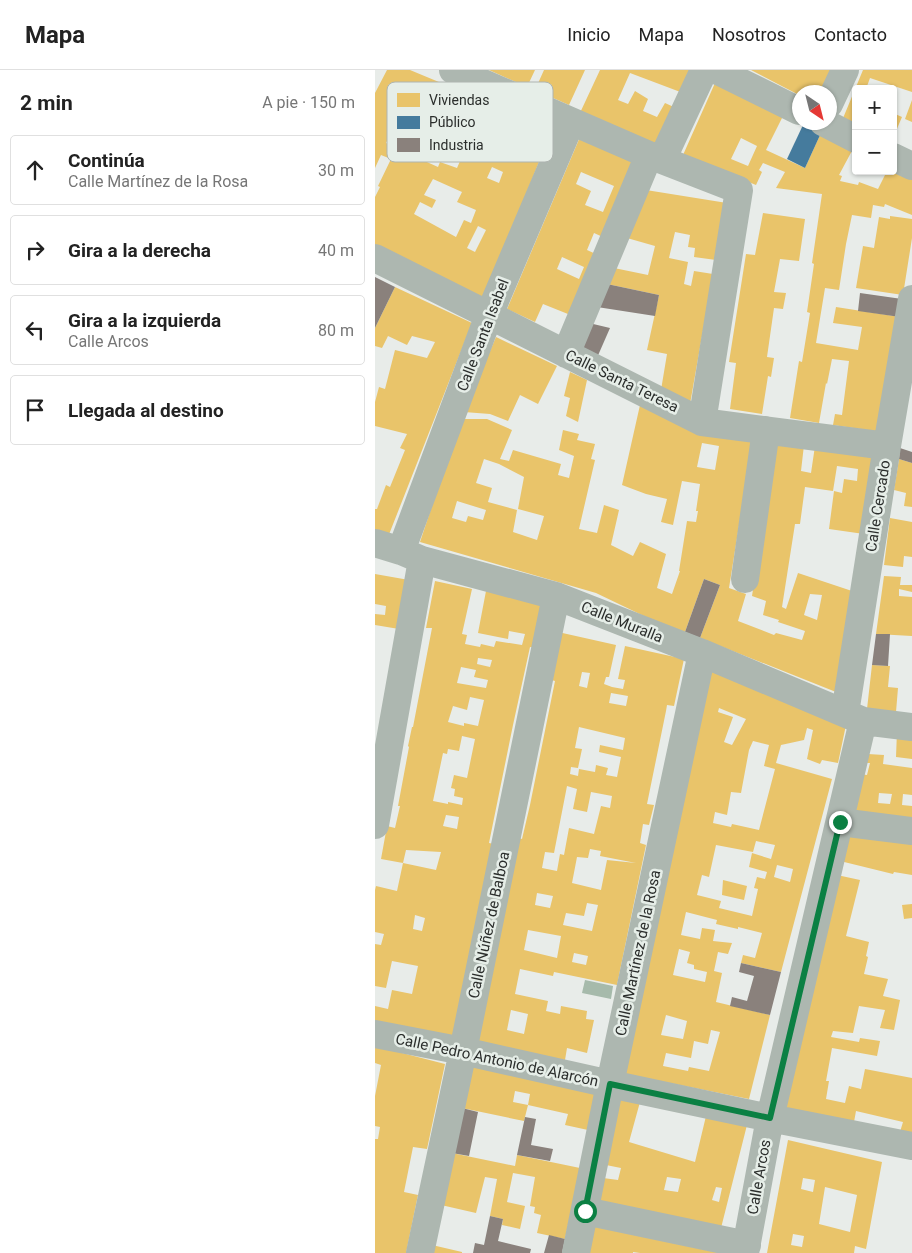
<!DOCTYPE html>
<html lang="es">
<meta charset="utf-8">
<style>
body{margin:0;font-family:Roboto,sans-serif;background:#f2f2f2;color:#222}
.controls{position:absolute;right:15px;top:15px;display:grid;overflow:hidden;border-radius:5px;box-shadow:0 1px 4px #0004}
.controls button{width:45px;height:45px;display:grid;place-items:center;padding:0;border:0;border-bottom:1px solid #e0e0e0;background:#fff;color:#222;font:25px sans-serif}
.compass{position:absolute;left:417px;top:15px;width:45px;height:45px;border-radius:50%;background:#fff;box-shadow:0 1px 4px #0004;rotate:145deg}
.stop{position:absolute;width:15px;height:15px;margin:-11px;border:4px solid #0b8043;border-radius:50%;background:#fff}
.stop.end{background:#0b8043;border-color:#fff;box-shadow:0 1px 5px #0008}
.list{margin:0;padding:0;list-style:none}
h2{display:flex;justify-content:space-between;align-items:center;height:65px;margin:0;padding:0 20px;font-size:21px}
h2 small{font-size:16px;font-weight:400;color:#767676}
.list li{display:grid;grid-template-columns:32px 1fr auto;gap:15px;align-items:center;box-sizing:border-box;height:70px;margin:0 10px 10px;padding:0 10px;border:1px solid #e0e0e0;border-radius:5px}
.list b{display:block;font-size:19px;white-space:nowrap}
.list p{margin:0;font-size:16px;white-space:nowrap;color:#767676}
.list em{font-size:16px;font-style:normal;color:#767676}
.icon{flex:none;width:28px;height:28px;fill:none;stroke:currentColor;stroke-width:2;stroke-linecap:round;stroke-linejoin:round}
.map{position:relative;flex:none;width:537px;height:1183px;overflow:hidden}
header{display:flex;align-items:center;gap:30px;box-sizing:border-box;height:70px;padding:0 25px;background:#fff;border-bottom:1px solid #e0e0e0}
header strong{font-size:24px}
nav{display:flex;gap:28px;margin-inline-start:auto;font-size:18px}
main{display:flex}
aside{flex:1;background:#fff}
.map>svg:first-child{display:block}
</style>
<header>
<strong>Mapa</strong>
<nav><a>Inicio</a><a>Mapa</a><a>Nosotros</a><a>Contacto</a></nav>
</header>
<main>
<aside>
<h2>2 min<small>A pie · 150 m</small></h2>
<ul class="list">
<li><svg class="icon" aria-label="ahead" viewBox="0 0 24 24"><path d="M12 20V5M6 11l6-6 6 6"/></svg><div><b>Continúa</b><p>Calle Martínez de la Rosa</p></div><em>30 m</em></li>
<li><svg class="icon" aria-label="right" viewBox="0 0 24 24"><path d="M7 20v-9h11M14 6l5 5-5 5"/></svg><div><b>Gira a la derecha</b></div><em>40 m</em></li>
<li><svg class="icon" aria-label="left" viewBox="0 0 24 24"><path d="M17 20v-9H6M10 6l-5 5 5 5"/></svg><div><b>Gira a la izquierda</b><p>Calle Arcos</p></div><em>80 m</em></li>
<li><svg class="icon" aria-label="arrive" viewBox="0 0 24 24"><path d="M6 21V4h12l-3 4 3 4H6"/></svg><div><b>Llegada al destino</b></div></li>
</ul>
</aside>
<div class="map">
<svg width="537" height="1183" viewBox="0 0 537 1183">
<rect width="100%" height="100%" fill="#e8ece9"/>
<path fill="#a6baab" d="M210 910 238 916 236 929 207 923Z"/>
<path fill="#e9c46a" fill-rule="evenodd" d="M12 0H35L177 59 107 235 0 182V127L5 117 3 116 16 89 6 85 0 98V23ZM38 23 50 28 44 39 39 37 33 49 21 44 27 31 33 34ZM56 40 70 47 55 80 68 86 83 52 99 59 82 98 65 92 63 97 34 84ZM18 59 29 64 23 78 11 73ZM111 65 120 69 116 80 106 76ZM138 77 146 80 144 88 135 84ZM117 97 128 102 124 113 112 108ZM58 109 87 122 82 132 101 140 96 153 89 150 81 167 39 144 45 132 57 138 61 130 49 125ZM103 156 111 160 100 182 92 178Z
M114 0H160L152 17Z
M169 0H210L194 35 160 20Z
M225 0H318L308 23 255 3 243 30 253 34 260 21 273 29 268 41 282 47 290 33 301 38 284 77 204 45Z
M376 0H461L451 22H424V25Z
M488 0H537V22L495 8 491 19H481V59L466 53Z
M340 13 408 46 391 80 430 98 446 63 479 77 464 105 467 106 465 111 483 115 484 112 503 119 512 101 537 104V145L510 134 509 137 498 135 496 148 477 145 471 174 464 220 450 218 441 273 483 280 487 257 458 253 461 237 525 247 506 362 458 355 460 344 467 345 474 291 457 289 452 314 451 313 444 353 415 348 424 291 427 292 435 243 432 242 439 194 437 193 447 124 401 118 410 102 388 93 384 100 387 102 381 115 308 85ZM366 68 382 76 373 96 356 89Z
M537 30V52L530 49Z
M518 43 527 47 518 68Z
M205 67 262 92 230 168 219 163 212 180 223 185 198 246 168 234 160 252 132 239ZM206 102 239 116 228 142 210 135 216 121 201 114ZM187 187 209 197 204 209 182 199Z
M271 120 352 133 341 190 319 187 320 178 313 177 315 165 300 162 294 188 313 192 309 214 316 216 319 201 338 204 315 334 286 320 292 284 272 280 284 225 232 214 239 198 273 205 280 176 252 168Z
M388 143 430 149 424 191 405 189 399 222 411 223 408 239 399 238 392 287 399 288 396 307 393 306 387 344 355 339 361 293 354 292 371 184 380 185Z
M515 146 537 149V168L528 225 481 218 488 176 499 178 504 147 515 149Z
M20 217 97 253 13 467 0 462V439H2L11 415 15 417 30 380 25 378 32 364 0 356V332L4 317 10 319 20 280 52 288 60 272 37 266 32 275 13 266 7 278 0 276V258Z
M121 267 182 296 163 334 145 325 133 351 115 344 89 342Z
M195 302 212 310 203 352 191 346 195 328 189 326Z
M265 335 378 368 354 518 371 524 363 551 399 565 401 563 427 570 430 561 403 552 404 550 388 545 391 531 377 526 401 371 429 375 426 401 436 403 440 376 502 386 489 464 454 459 459 421 467 423 469 409 482 411 483 399 462 396 458 421 430 417 425 454H420L407 537 411 539 423 503 480 522 461 622 325 568 345 515 329 509 310 562 273 548 221 523 45 472 73 388 89 349H112L137 360 125 389 134 391 138 380 186 394 183 405 194 408 199 386 184 380 188 360 204 364 202 370 220 374 216 389 220 390 204 459 222 463 229 435 244 440 236 475 258 486 265 472 291 484 282 518 297 524 305 501H304L312 451 321 452 323 441H321L325 414 307 411 298 455 286 452 292 429 271 424 247 415ZM327 373 344 376 340 400 322 397ZM109 389 124 394 149 407 143 439 169 446 162 470 138 462 142 440 113 432 117 418 101 413ZM82 431 111 440 108 450 93 446 91 452 77 448ZM435 524 447 525 442 550 429 545Z
M524 389 537 393V437L529 436 531 423 519 420Z
M515 448 537 452V487L529 486 528 497 509 495Z
M0 504 34 510 24 559 0 555V544L10 545 11 536 0 534Z
M509 506 526 507 525 515H537V522L524 519V526L537 527V566L501 564Z
M60 511 97 519 87 564 92 565 90 574 105 577 106 574 119 577 121 571 147 575 150 564 134 561 133 569 103 563 111 521 169 535 160 578 155 577 138 655 114 773 119 774 78 969 0 952V936L13 939 17 920 37 924 43 896 17 891 11 918 0 916V874L6 875 9 864 0 862V820L1 816 22 821 28 793 6 789 12 756 20 758 25 736H23L34 677 33 676 37 657H38L57 558H51ZM103 588 117 590 115 597 102 594ZM86 597 101 600 99 607 113 610 111 618 82 613ZM95 627 109 630 103 656 89 653V656L73 652 78 636 92 640ZM87 666 100 669 92 708 79 705 76 718 80 719 79 726 88 728 87 735 73 732V734L58 731 68 683 72 684 73 679 84 681ZM71 745 84 747 82 759 68 756ZM31 780 66 782 61 800 28 793ZM40 845 50 848 47 861 38 859Z
M183 562 241 575 234 607H231L229 614 237 617 248 619 250 610 243 609 250 576 309 589 299 636 292 635 291 641 272 734 279 735 274 755 268 754 265 773 271 775 242 915 179 902 178 906 145 899 140 924 173 931 171 941 185 944 186 936 212 941 211 949 219 950 212 983 192 978 190 990 98 972 141 767 147 769 155 735 180 611 173 609ZM207 602 215 603 212 618 204 616ZM236 623 253 626 251 636 234 633ZM204 657 250 668 248 680 225 675 224 682 246 687 242 707 231 705 233 698 221 695 220 702 204 699 203 706 195 704 196 697 203 698 207 679 200 678ZM192 716 202 719 198 739 212 742 216 722 237 726 235 738 226 736 219 764 194 758 189 785 185 784 182 801 167 798 170 782 179 783ZM215 779 226 781 225 786 261 793 232 790 226 820 197 813 202 787 213 788ZM162 823 178 826 175 838 160 835ZM212 833 223 835 217 861 188 855 191 843 209 846ZM153 860 186 866 182 888 149 880ZM199 883 213 886 211 895 197 892ZM136 940 153 944 149 964 132 960Z
M497 595 515 596 513 617 523 618 521 642 492 639Z
M331 598 471 655 463 693 447 690 445 694 432 689 438 660 432 658 429 670 406 675 401 693 457 709 406 902 366 893 368 885 380 888 387 863 363 857V859L341 854 342 850 311 842 306 865 325 869 327 858 340 860 338 871 357 873 353 884 343 882 339 901 347 903 341 932 395 945 374 1029 245 1003ZM344 638 371 649 357 675 349 672 358 647 343 642ZM378 671 394 675 389 696 400 699 384 760 357 754 356 757 338 753 340 742 352 745 356 722 366 723 374 680ZM381 771 400 775 396 789 377 783 374 797 392 802 390 809 382 807 379 818 383 819 377 846 344 838 346 831 322 825 327 805 334 807 341 775 378 782ZM402 795 418 799 415 812 399 807ZM304 879 315 882 312 893 319 895V899L332 902 330 912 298 905ZM291 945 312 951 308 969 286 965ZM336 960 345 962 334 1001 314 997 313 1001 288 996 291 983 316 988 319 971 333 974Z
M522 661 537 664V689L521 687Z
M493 684 509 685 508 694 537 698V725L528 724 527 735 537 736V755L467 745 477 703 492 705 495 693H491ZM504 723 517 724 515 734 503 733Z
M468 759 537 771V805L519 802 518 804 461 790Z
M462 805 485 810 471 866 494 872 491 886 493 887 489 904 513 909 508 926 525 930 519 960 505 958 510 940 484 936 478 963 458 961 456 967 484 972 485 968 505 971 502 986 457 978 451 1011H454L451 1029 470 1033 474 1016 486 1019 490 999 537 1008V1065L525 1062 528 1052 481 1041 479 1052 410 1038Z
M348 810 372 816 369 830 347 825Z
M537 834V848L529 849 527 835Z
M0 976 70 994 52 1079 38 1077 29 1122 43 1125 31 1183H0V1069H3L5 1057 0 1056V1026L6 995 0 993Z
M96 996 221 1022 213 1060 190 1055 193 1044 153 1035 155 1024 140 1021 138 1032 153 1035 149 1051 87 1038Z
M244 1027 265 1032 254 1072 320 1092 331 1046 372 1055 346 1158 223 1134 228 1108 243 1110 246 1098 231 1095ZM292 1107 306 1109 303 1122 289 1120ZM341 1117 347 1118 344 1132 337 1130Z
M413 1070 507 1092 491 1179 480 1176 479 1183H392ZM428 1108 440 1110 438 1122 426 1119ZM450 1117 482 1125 475 1162 444 1154ZM418 1164 429 1166 427 1177 416 1175Z
M77 1083 140 1096 142 1085 205 1098 190 1169 162 1163 166 1145 159 1143 160 1137 155 1136 160 1107 138 1103 132 1132 150 1136 145 1159 127 1155 128 1149 115 1146 122 1109 110 1107 101 1143 66 1135Z
M217 1156 345 1183H265L258 1182V1183H212Z
M57 1175 87 1182V1183H55Z"/>
<path fill="#457b9d" d="M428 55 446 63 430 98 412 89Z"/>
<path fill="#8a817c" d="M0 207 20 217 0 258Z
M232 214 284 225 280 246 222 237Z
M485 223 527 229 525 247 483 241Z
M214 253 235 258 221 290 201 281Z
M525 378 537 382V393L524 389Z
M329 509 345 515 325 568 310 562Z
M501 564H515L513 596 497 595Z
M366 893 406 902 395 945 355 936 357 927 372 931 379 906 364 902Z
M87 1038 103 1042 94 1086 77 1083Z
M150 1047 161 1049 156 1075 178 1079 175 1091 142 1085Z
M115 1146 128 1149 123 1171 156 1179 155 1183H98L100 1173 109 1175Z
M174 1165 190 1169 187 1183H169Z"/>
<g fill="none" stroke-linecap="round" stroke-linejoin="round">
<path stroke="#adb7b0" stroke-width="28" d="M78 0 274 85 364 120 327 352
M341 0 424 41
M454 34 470 0
M448 52 481 69
M518 87 537 96
M287 90 329 0
M0 188 327 352 512 376
M191 284 274 85
M0 473 26 481 47 490 181 526 327 583 488 651 537 657
M26 481 114 245 196 52
M370 509 391 360
M470 643 512 376 537 229
M465 752 537 761
M0 755 47 490
M0 964 88 981 235 1014 395 1048 537 1076
M210 1141 372 1175
M45 1183 88 981 181 526
M201 1183 235 1014 327 583
M370 1183 395 1048 488 651"/>
</g>
<g fill="none" stroke-linecap="round" stroke-linejoin="round">
<path stroke="#0b8043" stroke-width="6" d="M210 1141 235 1014 395 1048 465 752"/>
</g>
<g text-anchor="middle" dominant-baseline="central" stroke-width="5" stroke-linejoin="round" paint-order="stroke">
<g font-size="15" fill="#2b2e2c" stroke="#e6eee8">
<text transform="translate(108 265) rotate(-69)">Calle Santa Isabel</text>
<text transform="translate(247 311) rotate(26)">Calle Santa Teresa</text>
<text transform="translate(503 436) rotate(-81)">Calle Cercado</text>
<text transform="translate(247 552) rotate(22)">Calle Muralla</text>
<text transform="translate(114 855) rotate(-78)">Calle Núñez de Balboa</text>
<text transform="translate(263 883) rotate(-78)">Calle Martínez de la Rosa</text>
<text transform="translate(122 990) rotate(12)">Calle Pedro Antonio de Alarcón</text>
<text transform="translate(384 1107) rotate(-80)">Calle Arcos</text>
</g>
</g>
<rect x="12" y="12" width="166" height="80" rx="8" fill="#e6eee8" stroke="#aeb4b0" stroke-width="1"/>
<rect x="22" y="23" width="23" height="14" fill="#e9c46a"/>
<rect x="22" y="46" width="23" height="13" fill="#457b9d"/>
<rect x="22" y="68" width="23" height="14" fill="#8a817c"/>
<g font-size="14" fill="#2b2e2c">
<text x="54" y="35">Viviendas</text>
<text x="54" y="57">Público</text>
<text x="54" y="80">Industria</text>
</g>
</svg>
<div class="controls">
<button>+</button>
<button>−</button>
</div>
<svg class="compass" viewBox="-18 -18 36 36"><path d="M0-13l5 13h-10z" fill="#e53935"/><path d="M0 13l5-13h-10z" fill="#767676"/></svg>
<div class="stop" style="left:210px;top:1141px"></div>
<div class="stop end" style="left:465px;top:752px"></div>
</div>
</main>
